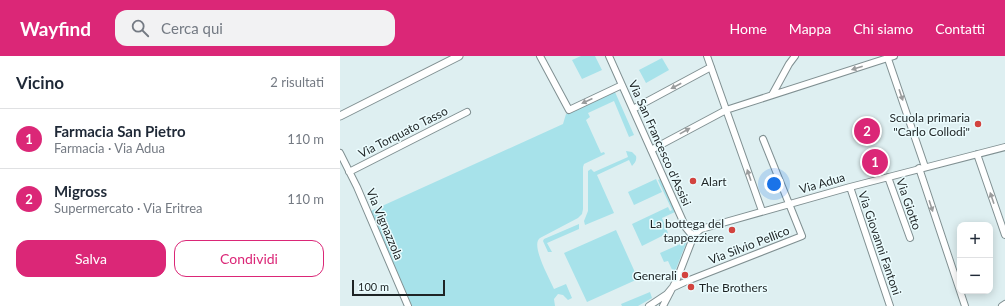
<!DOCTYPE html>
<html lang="it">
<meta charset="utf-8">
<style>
body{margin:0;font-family:Lato,sans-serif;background:#f2f2f3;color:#1f2937}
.controls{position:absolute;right:12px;bottom:12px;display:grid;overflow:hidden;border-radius:8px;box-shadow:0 2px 10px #0003}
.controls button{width:36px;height:36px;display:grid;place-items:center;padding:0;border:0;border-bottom:1px solid #e0e1e3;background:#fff;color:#1f2937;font:20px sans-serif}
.scale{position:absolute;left:12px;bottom:10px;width:93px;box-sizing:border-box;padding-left:4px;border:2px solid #1e2425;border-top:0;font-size:11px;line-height:14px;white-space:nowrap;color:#1e2425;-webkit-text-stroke:3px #ebfcfe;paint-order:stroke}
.you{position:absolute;left:434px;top:128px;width:14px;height:14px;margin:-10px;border:3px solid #fff;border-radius:50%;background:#1a73e8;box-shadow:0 0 0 6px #1a73e833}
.badge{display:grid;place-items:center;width:26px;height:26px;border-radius:50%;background:#db2777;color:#fff;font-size:13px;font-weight:700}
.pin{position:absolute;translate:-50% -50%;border:2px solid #fff;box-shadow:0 1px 4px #0006}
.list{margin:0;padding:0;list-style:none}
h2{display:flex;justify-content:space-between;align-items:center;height:52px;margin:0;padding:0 16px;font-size:17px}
h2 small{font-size:13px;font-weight:400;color:#747a83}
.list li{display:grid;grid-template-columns:26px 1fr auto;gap:12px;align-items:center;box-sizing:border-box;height:60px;padding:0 16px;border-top:1px solid #e0e1e3}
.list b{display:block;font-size:15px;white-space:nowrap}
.list p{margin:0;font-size:13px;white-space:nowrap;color:#747a83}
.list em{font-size:13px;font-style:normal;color:#747a83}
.actions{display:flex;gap:8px;padding:12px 16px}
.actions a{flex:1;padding:9px 0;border:1px solid #db2777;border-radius:12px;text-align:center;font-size:14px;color:#db2777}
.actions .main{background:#db2777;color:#fff}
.icon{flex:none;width:22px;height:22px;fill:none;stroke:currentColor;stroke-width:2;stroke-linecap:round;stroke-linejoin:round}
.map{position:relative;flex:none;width:665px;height:250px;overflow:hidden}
header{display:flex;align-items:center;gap:24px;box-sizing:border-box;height:56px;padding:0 20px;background:#db2777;color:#fff}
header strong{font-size:19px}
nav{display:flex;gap:22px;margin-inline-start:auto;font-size:14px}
.search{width:280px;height:36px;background:#f2f2f3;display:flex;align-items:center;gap:10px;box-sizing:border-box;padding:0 14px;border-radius:12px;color:#747a83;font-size:15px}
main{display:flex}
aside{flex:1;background:#fff}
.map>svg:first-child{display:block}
</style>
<header>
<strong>Wayfind</strong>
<div class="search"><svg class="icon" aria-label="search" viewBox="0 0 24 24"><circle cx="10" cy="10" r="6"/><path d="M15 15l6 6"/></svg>Cerca qui</div>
<nav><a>Home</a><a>Mappa</a><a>Chi siamo</a><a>Contatti</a></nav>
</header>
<main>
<aside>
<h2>Vicino<small>2 risultati</small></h2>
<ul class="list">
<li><span class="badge">1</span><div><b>Farmacia San Pietro</b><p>Farmacia · Via Adua</p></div><em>110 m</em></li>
<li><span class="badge">2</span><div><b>Migross</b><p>Supermercato · Via Eritrea</p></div><em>110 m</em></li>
</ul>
<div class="actions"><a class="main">Salva</a><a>Condividi</a></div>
</aside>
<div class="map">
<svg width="665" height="250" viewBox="0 0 665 250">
<rect width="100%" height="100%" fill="#deeff1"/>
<path fill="#a7e2ea" d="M241 0H255L262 14 242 23 232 4Z
M322 2 329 14 306 27 299 14Z
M275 36 294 79 289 81 274 45 248 57 250 61 246 64 261 97 264 96 265 98 244 108 243 111V153L242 158 238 162 200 182C190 189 210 223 214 233L226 228 232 242 228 244 223 239 218 238 214 243 215 250H72L31 155 223 68 226 58Z
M286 95 292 96 296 100C297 104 295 107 292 110L289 104 257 119 274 157 245 169 244 165 248 155V115L251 113 254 116 288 101Z
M316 123 322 136 294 149 288 136Z
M320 123 335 156 322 162 328 177 302 190 292 168 328 151 330 155 332 154 318 124Z
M239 168V173L207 187 212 196H208L203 185 204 183Z
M276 174 298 223 247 246 224 197Z
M347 185 334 218 328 205 324 206 320 197Z
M310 236 312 242 298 250H282L281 248Z"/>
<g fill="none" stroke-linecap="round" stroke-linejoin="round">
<g stroke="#809092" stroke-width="8">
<path id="minor" d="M200 0 229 54 282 29
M269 0 346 172 350 177 354 179
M367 0 422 155
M547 0 585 111
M432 39 449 8 455 0
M293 53 371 11
M311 94 386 54 554 0
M0 97 17 131 68 250
M637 98 665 179
M579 112 625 250
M9 116 127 56
M548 121 570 182
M510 131 550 250
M309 250 327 238 332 232 347 225 462 180 423 83
M323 250 337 223 354 179 361 173 510 131 665 91
M662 250 665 248"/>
</g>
<g stroke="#809092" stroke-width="9">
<path id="tertiary" d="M0 60 119 0"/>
</g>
<use href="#minor" stroke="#fff" stroke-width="6"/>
<use href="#tertiary" stroke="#fff" stroke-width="7"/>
</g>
<defs><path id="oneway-solid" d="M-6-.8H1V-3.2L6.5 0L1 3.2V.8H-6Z"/></defs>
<g fill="#9a9c9d">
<use href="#oneway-solid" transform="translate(517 12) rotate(162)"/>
<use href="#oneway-solid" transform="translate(336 30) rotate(152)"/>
<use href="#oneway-solid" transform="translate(561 39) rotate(71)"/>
<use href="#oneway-solid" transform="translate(247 45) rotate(155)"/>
<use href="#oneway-solid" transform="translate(345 75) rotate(-29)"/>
<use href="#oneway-solid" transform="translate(409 119) rotate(-109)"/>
<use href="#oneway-solid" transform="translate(652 142) rotate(-109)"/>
<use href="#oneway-solid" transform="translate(591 150) rotate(72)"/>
</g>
<g fill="#d2433e" stroke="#ebfcfe" stroke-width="1.5">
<circle cx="638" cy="68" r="4"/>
<circle cx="353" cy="125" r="4"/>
<circle cx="392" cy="174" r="4"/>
<circle cx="345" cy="219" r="4"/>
<circle cx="351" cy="231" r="4"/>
</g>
<g text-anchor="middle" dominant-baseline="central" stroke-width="3" stroke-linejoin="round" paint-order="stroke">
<g font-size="12" fill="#1e2425" stroke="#ebfcfe" text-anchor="end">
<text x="630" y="61">Scuola primaria<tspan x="630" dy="14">"Carlo Collodi"</tspan></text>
<text x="361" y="125" text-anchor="start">Alart</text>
<text x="384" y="167">La bottega del<tspan x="384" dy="14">tappezziere</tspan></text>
<text x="337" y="219">Generali</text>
<text x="359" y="231" text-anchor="start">The Brothers</text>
</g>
<g font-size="12" fill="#1e2425" stroke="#ebfcfe">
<text transform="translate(63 76) rotate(-27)">Via Torquato Tasso</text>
<text transform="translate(320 87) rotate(66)">Via San Francesco d'Assisi</text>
<text transform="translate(482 127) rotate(-16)">Via Adua</text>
<text transform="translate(569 148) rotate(71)">Via Giotto</text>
<text transform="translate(45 168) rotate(67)">Via Vignazzola</text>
<text transform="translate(540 187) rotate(71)">Via Giovanni Fantoni</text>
<text transform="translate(409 189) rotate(-21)">Via Silvio Pellico</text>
</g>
</g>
</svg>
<div class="controls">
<button>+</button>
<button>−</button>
</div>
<div class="scale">100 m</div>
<div class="you"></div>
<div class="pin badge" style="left:535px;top:106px">1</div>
<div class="pin badge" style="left:527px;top:75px">2</div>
</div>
</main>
